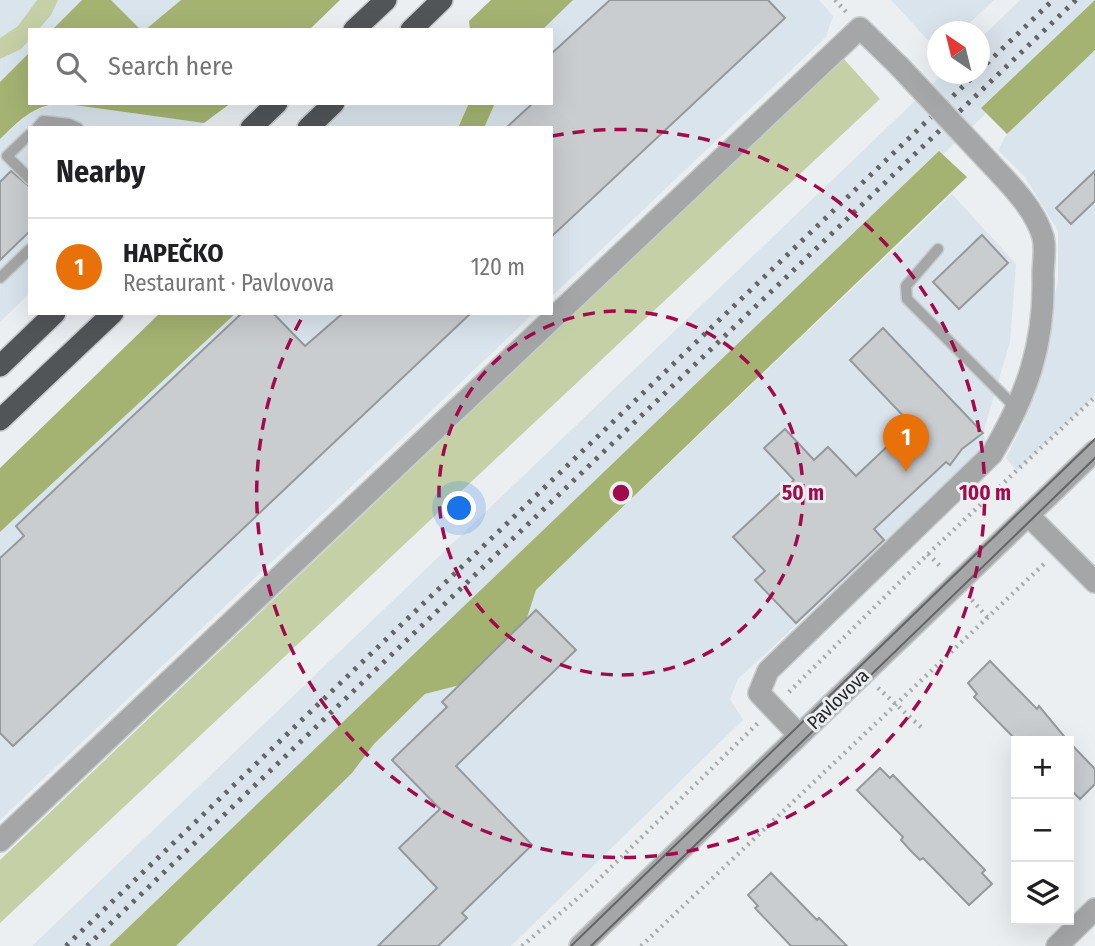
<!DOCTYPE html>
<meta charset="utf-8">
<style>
body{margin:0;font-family:"Fira Sans Condensed",sans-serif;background:#f2f2f2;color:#202124}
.controls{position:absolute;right:21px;bottom:21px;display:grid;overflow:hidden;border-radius:0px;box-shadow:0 7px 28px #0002}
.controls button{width:63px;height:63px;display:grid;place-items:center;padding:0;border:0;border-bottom:2px solid #e0e0e0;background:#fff;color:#202124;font:35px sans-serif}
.compass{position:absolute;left:927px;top:21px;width:63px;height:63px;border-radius:50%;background:#fff;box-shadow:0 7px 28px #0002;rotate:325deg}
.you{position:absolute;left:460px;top:509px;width:24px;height:24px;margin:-18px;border:5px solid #fff;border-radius:50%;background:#1a73e8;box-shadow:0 0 0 10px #1a73e833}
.badge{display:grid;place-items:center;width:46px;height:46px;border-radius:50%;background:#0f766e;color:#fff;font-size:23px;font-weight:700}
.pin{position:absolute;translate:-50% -58px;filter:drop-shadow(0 2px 4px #0008)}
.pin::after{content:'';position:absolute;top:37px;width:24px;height:21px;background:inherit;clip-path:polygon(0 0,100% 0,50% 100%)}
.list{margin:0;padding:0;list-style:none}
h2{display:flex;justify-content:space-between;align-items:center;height:91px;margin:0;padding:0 28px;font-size:30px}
h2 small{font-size:23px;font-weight:400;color:#757577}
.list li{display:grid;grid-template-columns:46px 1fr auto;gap:21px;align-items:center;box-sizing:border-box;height:98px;padding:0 28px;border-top:2px solid #e0e0e0}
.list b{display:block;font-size:26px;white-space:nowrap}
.list p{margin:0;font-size:23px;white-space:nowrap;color:#757577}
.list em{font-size:23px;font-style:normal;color:#757577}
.icon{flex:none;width:38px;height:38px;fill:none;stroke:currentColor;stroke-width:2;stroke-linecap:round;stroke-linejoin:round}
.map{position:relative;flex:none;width:1095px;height:946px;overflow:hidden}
.search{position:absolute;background:#fff;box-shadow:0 7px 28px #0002;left:28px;top:28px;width:525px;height:77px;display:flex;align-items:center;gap:18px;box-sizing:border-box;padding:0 24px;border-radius:0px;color:#757577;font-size:26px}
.panel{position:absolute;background:#fff;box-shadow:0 7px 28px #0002;left:28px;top:126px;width:525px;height:189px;border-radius:0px}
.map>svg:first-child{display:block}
</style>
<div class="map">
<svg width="1095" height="946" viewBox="0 0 1095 946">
<rect width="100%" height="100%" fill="#ebeff1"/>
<path fill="#dae4ec" d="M0 0H82L52 30H30V52L0 82Z
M111 0H181L145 30H141Z
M573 0H819L833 16 826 37 551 297V128H484L495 103H551V30H542Z
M891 0H994L961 31 937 32V50Z
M1020 0H1095V9L116 946H32L943 74H979L980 39Z
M1095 50V396L1017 471 1006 458 1024 422 1058 281V231L1025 177 998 150 1007 134Z
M60 103 204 123 200 128H30V293L0 322V139L31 111Z
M351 103H469L458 128H325Z
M952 194 1016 264 1010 342 983 433 988 447 738 679 730 699 743 720 511 946H176L352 773 374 744 425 694 460 685 527 618 536 590Z
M236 313H534L0 820V532Z"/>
<path fill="#c5d0a6" d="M37 0H58L51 15 38 30H30V39L21 49 0 59V38L18 26Z
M843 58 880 99 0 923V860Z"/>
<path fill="#a4b372" d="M82 0H111L141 30H52Z
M181 0H340L309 30H145Z
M491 0H573L542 30H470L469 21Z
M1095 0V50L1007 134 981 108Z
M30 52V103H231L204 123 60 103C32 106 19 121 0 139V82Z
M469 103H495L484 128H458Z
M939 151 967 177 536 590 527 618 460 685 425 694 374 744 352 773 176 946H109Z
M160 313H236L0 532V468Z"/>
<path fill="#cacdd0" stroke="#96999b" stroke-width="2" d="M610 0H768L785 18 551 237V128H506L533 103H551V54Z
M11 171 30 187V231L0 260V182Z
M1095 171V201L1071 224 1056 208Z
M982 235 1008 263 959 309 933 282Z
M242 313H273L305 346 343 313H471L13 746 0 733V558L24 536 16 526Z
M883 328 983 433 962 449 950 465 946 462 874 529 884 540 796 623 755 580 765 571 733 537 794 480 764 448 785 429 814 460 828 447 856 476 911 424 850 360Z
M536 610 576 650 456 766 532 845 462 913 467 918 438 946H378L437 888 399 848 440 809 392 760 447 707 442 702Z
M990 661 1037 709 1039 706 1068 741H1017L974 697 977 694 968 683Z
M1069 742 1095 769V784L1080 799 1069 788Z
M880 768 890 778 893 775 985 870 982 873 992 884 969 905 923 858 920 860 910 850 901 840 903 837 857 790Z
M771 873 817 920 819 918 847 946H791L755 908 758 906 748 895Z"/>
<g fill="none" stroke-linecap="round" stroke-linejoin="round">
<g stroke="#c7cbcc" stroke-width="13">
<path id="lane" d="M37 128 43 121 69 124 78 128
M30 134 7 156 30 179
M938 249 906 286 907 299 1017 409
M0 278 30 249"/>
</g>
<g stroke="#c7cbcc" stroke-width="24">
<path id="street" d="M1028 515 1095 582
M799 735 759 693 768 671 992 454C1027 395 1045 344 1043 275 1043 263 1046 248 1043 237 1035 209 1009 183 990 163
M0 841 860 28 899 66
M580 946 1095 451
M1057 946 1095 909"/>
</g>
<g stroke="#c7cbcc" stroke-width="24">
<path id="highway" d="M354 30 386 0
M411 30 442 0
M251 128 277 103
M308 128 334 103
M0 366 55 313
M0 420 113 313"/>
</g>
<path stroke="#a7aaac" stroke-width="4.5" stroke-dasharray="2 5" stroke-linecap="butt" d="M835 0 848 14
M928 554 942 568
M972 600 988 618
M878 688 923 729
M789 692 928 554 1095 397
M522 946 592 886 758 723
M641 946 1045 563 1047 565"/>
<use href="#lane" stroke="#a4a6a7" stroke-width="10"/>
<use href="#street" stroke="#a4a6a7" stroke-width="21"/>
<use href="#highway" stroke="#525557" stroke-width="21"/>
<path stroke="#636566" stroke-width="2" d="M571 946 1095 439
M591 946 1095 458"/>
<path stroke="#636566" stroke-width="5" stroke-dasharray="3.5 7" stroke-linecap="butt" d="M979 71 1053 0
M66 946 976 74
M87 946 1076 0"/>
<g stroke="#c7cbcc" stroke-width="24" stroke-linecap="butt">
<path id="street-bridge" d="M899 66 990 163"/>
</g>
<use href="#street-bridge" stroke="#a4a6a7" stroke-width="21"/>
</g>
<g fill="none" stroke="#a20b4b" stroke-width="3.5" stroke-dasharray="12 9">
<circle cx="621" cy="493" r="182"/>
<path d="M552 136A364 364 0 1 1 304 314"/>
</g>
<g text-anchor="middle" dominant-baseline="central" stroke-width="6" stroke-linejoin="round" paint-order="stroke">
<g font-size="19" fill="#242526" stroke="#ebeff1">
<text transform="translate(838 699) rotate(-44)">Pavlovova</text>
</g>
</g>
<circle cx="621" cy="493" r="10" fill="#a20b4b" stroke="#ebeff1" stroke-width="3.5"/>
<g font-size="21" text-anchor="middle" font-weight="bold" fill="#a20b4b" stroke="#ebeff1" stroke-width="6" stroke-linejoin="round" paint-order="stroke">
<text x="803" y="500">50 m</text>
<text x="985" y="500">100 m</text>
</g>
</svg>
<div class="controls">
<button>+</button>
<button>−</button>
<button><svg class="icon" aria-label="layers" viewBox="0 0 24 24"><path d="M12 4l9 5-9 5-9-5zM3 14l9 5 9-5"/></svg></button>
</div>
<svg class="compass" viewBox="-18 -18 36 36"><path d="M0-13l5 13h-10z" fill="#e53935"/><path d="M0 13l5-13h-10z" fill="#757577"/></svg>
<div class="you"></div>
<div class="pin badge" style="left:906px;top:472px;background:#e8710a">1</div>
<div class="search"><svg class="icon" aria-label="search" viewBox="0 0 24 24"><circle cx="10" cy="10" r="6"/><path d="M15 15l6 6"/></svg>Search here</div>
<section class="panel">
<h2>Nearby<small></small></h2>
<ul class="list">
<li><span class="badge" style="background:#e8710a">1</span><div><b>HAPEČKO</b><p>Restaurant · Pavlovova</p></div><em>120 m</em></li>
</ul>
</section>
</div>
